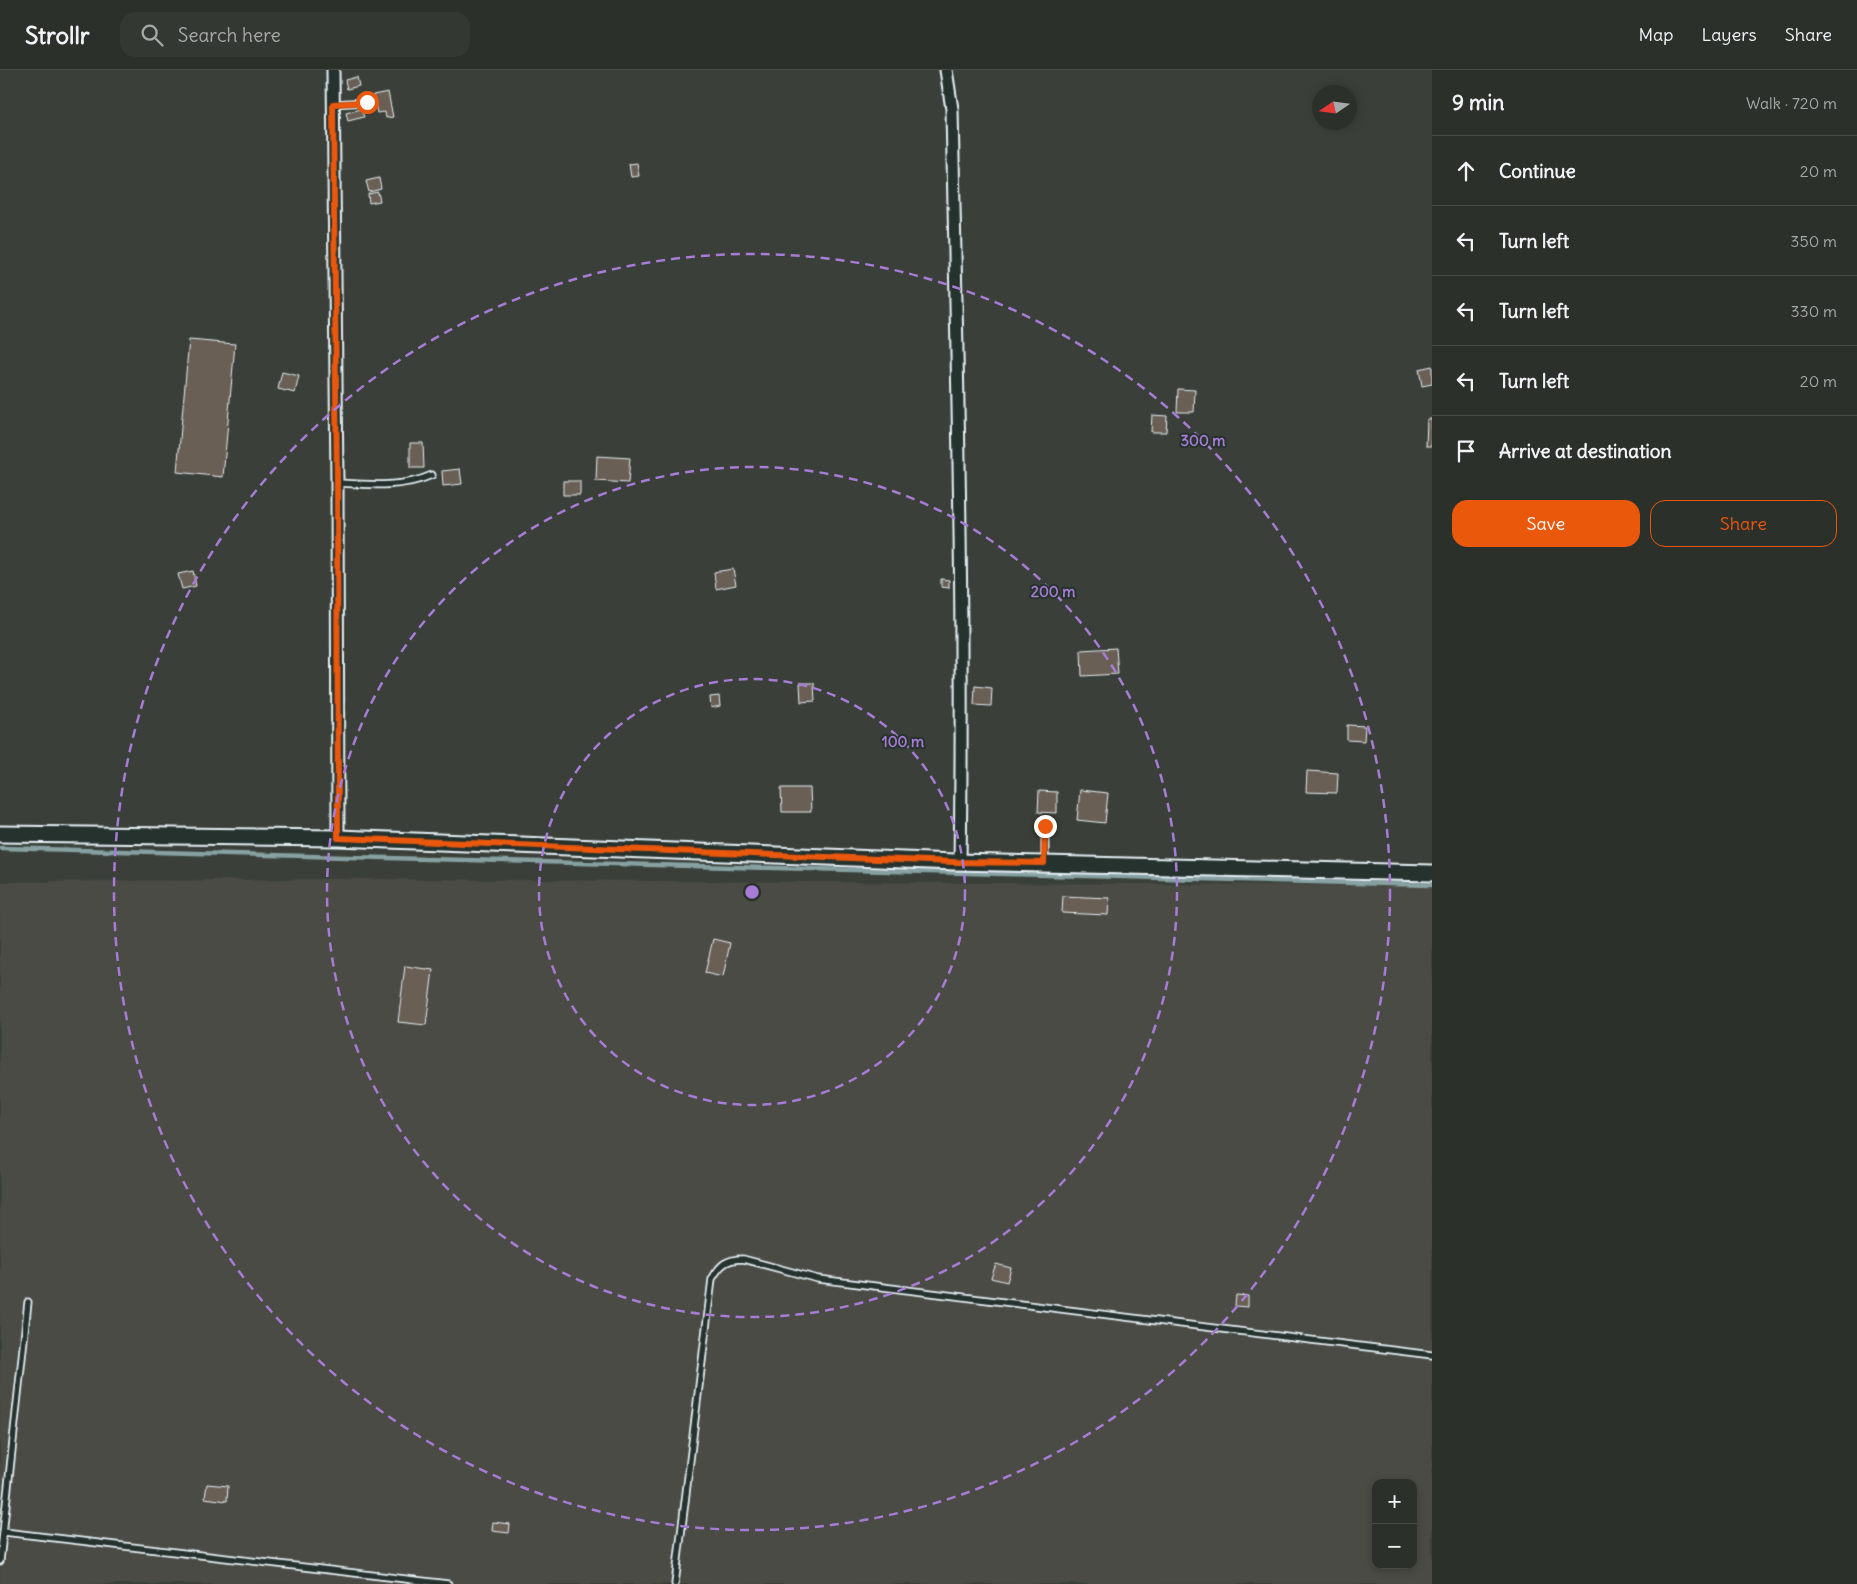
<!DOCTYPE html>
<meta charset="utf-8">
<style>
body{margin:0;font-family:Delius,sans-serif;background:#343833;color:#f1f3f6}
.controls{position:absolute;right:15px;bottom:15px;display:grid;overflow:hidden;border-radius:10px;box-shadow:0 2px 8px #0003}
.controls button{width:45px;height:45px;display:grid;place-items:center;padding:0;border:0;border-bottom:1px solid #484b47;background:#2c302b;color:#f1f3f6;font:25px sans-serif}
.compass{position:absolute;left:1312px;top:15px;width:45px;height:45px;border-radius:50%;background:#2c302b;box-shadow:0 2px 8px #0003;rotate:257deg}
.stop{position:absolute;width:15px;height:15px;margin:-11px;border:4px solid #ea580c;border-radius:50%;background:#fff}
.stop.end{background:#ea580c;border-color:#fff;box-shadow:0 1px 5px #0008}
.list{margin:0;padding:0;list-style:none}
h2{display:flex;justify-content:space-between;align-items:center;height:65px;margin:0;padding:0 20px;font-size:21px}
h2 small{font-size:16px;font-weight:400;color:#a6a9a9}
.list li{display:grid;grid-template-columns:32px 1fr auto;gap:15px;align-items:center;box-sizing:border-box;height:70px;padding:0 20px;border-top:1px solid #484b47}
.list b{display:block;font-size:19px;white-space:nowrap}
.list em{font-size:16px;font-style:normal;color:#a6a9a9}
.actions{display:flex;gap:10px;padding:15px 20px}
.actions a{flex:1;padding:11px 0;border:1px solid #ea580c;border-radius:15px;text-align:center;font-size:18px;color:#ea580c}
.actions .main{background:#ea580c;color:#fff}
.icon{flex:none;width:28px;height:28px;fill:none;stroke:currentColor;stroke-width:2;stroke-linecap:round;stroke-linejoin:round}
.map{position:relative;flex:none;width:1432px;height:1514px;overflow:hidden}
header{display:flex;align-items:center;gap:30px;box-sizing:border-box;height:70px;padding:0 25px;background:#2c302b;border-bottom:1px solid #484b47}
header strong{font-size:24px}
nav{display:flex;gap:28px;margin-inline-start:auto;font-size:18px}
.search{width:350px;height:45px;background:#343833;display:flex;align-items:center;gap:12px;box-sizing:border-box;padding:0 18px;border-radius:15px;color:#a6a9a9;font-size:19px}
main{display:flex}
aside{flex:1;background:#2c302b}
.map>svg:first-child{display:block}
</style>
<header>
<strong>Strollr</strong>
<div class="search"><svg class="icon" aria-label="search" viewBox="0 0 24 24"><circle cx="10" cy="10" r="6"/><path d="M15 15l6 6"/></svg>Search here</div>
<nav><a>Map</a><a>Layers</a><a>Share</a></nav>
</header>
<main>
<div class="map">
<svg width="1432" height="1514" viewBox="0 0 1432 1514">
<rect width="100%" height="100%" fill="#3a4039"/>
<filter id="ink" filterUnits="userSpaceOnUse"><feTurbulence type="fractalNoise" baseFrequency=".02" numOctaves="2"/><feDisplacementMap in="SourceGraphic" scale="10" xChannelSelector="R" yChannelSelector="G"/><feConvolveMatrix kernelMatrix="1 2 1 2 8 2 1 2 1" color-interpolation-filters="sRGB"/></filter>
<g filter="url(#ink)">
<path fill="#4b4c45" fill-rule="evenodd" d="M349 809 1432 816V1514H0V812ZM1376 1413H1413V1495H1376Z"/>
<g fill="none" stroke-linecap="round" stroke-linejoin="round">
<path stroke="#87a1a3" stroke-width="4.5" d="M0 778 1432 815"/>
</g>
<path fill="#6a5e55" stroke="#e8f1f8" d="M357 7 359 16 347 19 345 10Z
M388 22 393 47 386 48 385 42 377 43 373 25Z
M361 39 364 47 348 51 346 43Z
M637 93 639 106 631 107 629 94Z
M379 108 381 119 369 122 366 111Z
M378 122 380 131 369 133 368 124Z
M189 270 235 274 223 407 177 402Z
M1432 296V314L1422 316 1419 299Z
M282 302 299 306 295 323 278 319Z
M1178 319 1195 320 1194 342H1177Z
M1152 345 1167 346 1166 362H1151Z
M1427 349H1432V376H1426Z
M410 373H423L424 398H410Z
M597 386 630 388 628 413 596 411Z
M460 399 462 414 443 416 442 401Z
M563 411H580V425H563Z
M733 499 736 515 716 519 714 502Z
M193 501 196 516 182 519 178 504Z
M941 509 949 510V518L941 517Z
M1116 578 1118 604 1082 606 1081 580Z
M800 613H814L815 631 801 632Z
M975 616 992 618 991 636 974 635Z
M719 626 720 636 711 638 710 627Z
M1347 655 1365 656 1364 671 1347 670Z
M1307 701 1338 703 1337 723 1306 722Z
M781 718H810L811 742H782Z
M1080 720 1108 723 1105 753 1077 750Z
M1039 721 1057 722V743L1038 742Z
M1063 826 1109 828 1108 845 1062 843Z
M713 869 730 873 723 907 705 903Z
M405 896 433 900 426 955 398 952Z
M996 1194 1011 1198 1007 1212 991 1208Z
M1236 1225 1248 1226V1237L1235 1236Z
M207 1414 228 1416 227 1431 205 1428Z
M493 1452 510 1454 509 1463 492 1461Z"/>
<g fill="none" stroke-linecap="round" stroke-linejoin="round">
<g stroke="#e8f1f8" stroke-width="9">
<path id="service" d="M333 34 367 32
M337 413C369 415 403 418 432 405
M1045 793V756
M4 1462 448 1514
M0 1491 28 1232
M675 1514 712 1209C720 1195 726 1189 743 1189L818 1209 1432 1285"/>
</g>
<g stroke="#e8f1f8" stroke-width="15">
<path id="minor" d="M333 0 337 413 338 768
M946 0 952 39C957 290 964 541 960 792"/>
</g>
<g stroke="#e8f1f8" stroke-width="19">
<path id="tertiary" d="M0 764 338 768 955 792 1432 803"/>
</g>
<use href="#service" stroke="#26332d" stroke-width="5.5"/>
<use href="#minor" stroke="#26332d" stroke-width="11"/>
<use href="#tertiary" stroke="#26332d" stroke-width="15"/>
</g>
</g>
<g fill="none" stroke-linecap="round" stroke-linejoin="round" filter="url(#ink)">
<path stroke="#ea580c" stroke-width="6" d="M367 32 333 34 337 413 338 768 954 792 1044 793 1045 756"/>
</g>
<g fill="none" stroke="#a77bd6" stroke-width="2.5" stroke-dasharray="9 6">
<circle cx="752" cy="822" r="213"/>
<circle cx="752" cy="822" r="425"/>
<circle cx="752" cy="822" r="638"/>
</g>
<circle cx="752" cy="822" r="8" fill="#a77bd6" stroke="#26332d" stroke-width="2.5"/>
<g font-size="15" text-anchor="middle" font-weight="bold" fill="#a77bd6" stroke="#26332d" stroke-width="4" stroke-linejoin="round" paint-order="stroke">
<text x="1203" y="376">300 m</text>
<text x="1053" y="527">200 m</text>
<text x="903" y="677">100 m</text>
</g>
</svg>
<div class="controls">
<button>+</button>
<button>−</button>
</div>
<svg class="compass" viewBox="-18 -18 36 36"><path d="M0-13l5 13h-10z" fill="#e53935"/><path d="M0 13l5-13h-10z" fill="#a6a9a9"/></svg>
<div class="stop" style="left:367px;top:32px"></div>
<div class="stop end" style="left:1045px;top:756px"></div>
</div>
<aside>
<h2>9 min<small>Walk · 720 m</small></h2>
<ul class="list">
<li><svg class="icon" aria-label="ahead" viewBox="0 0 24 24"><path d="M12 20V5M6 11l6-6 6 6"/></svg><div><b>Continue</b></div><em>20 m</em></li>
<li><svg class="icon" aria-label="left" viewBox="0 0 24 24"><path d="M17 20v-9H6M10 6l-5 5 5 5"/></svg><div><b>Turn left</b></div><em>350 m</em></li>
<li><svg class="icon" aria-label="left" viewBox="0 0 24 24"><path d="M17 20v-9H6M10 6l-5 5 5 5"/></svg><div><b>Turn left</b></div><em>330 m</em></li>
<li><svg class="icon" aria-label="left" viewBox="0 0 24 24"><path d="M17 20v-9H6M10 6l-5 5 5 5"/></svg><div><b>Turn left</b></div><em>20 m</em></li>
<li><svg class="icon" aria-label="arrive" viewBox="0 0 24 24"><path d="M6 21V4h12l-3 4 3 4H6"/></svg><div><b>Arrive at destination</b></div></li>
</ul>
<div class="actions"><a class="main">Save</a><a>Share</a></div>
</aside>
</main>
